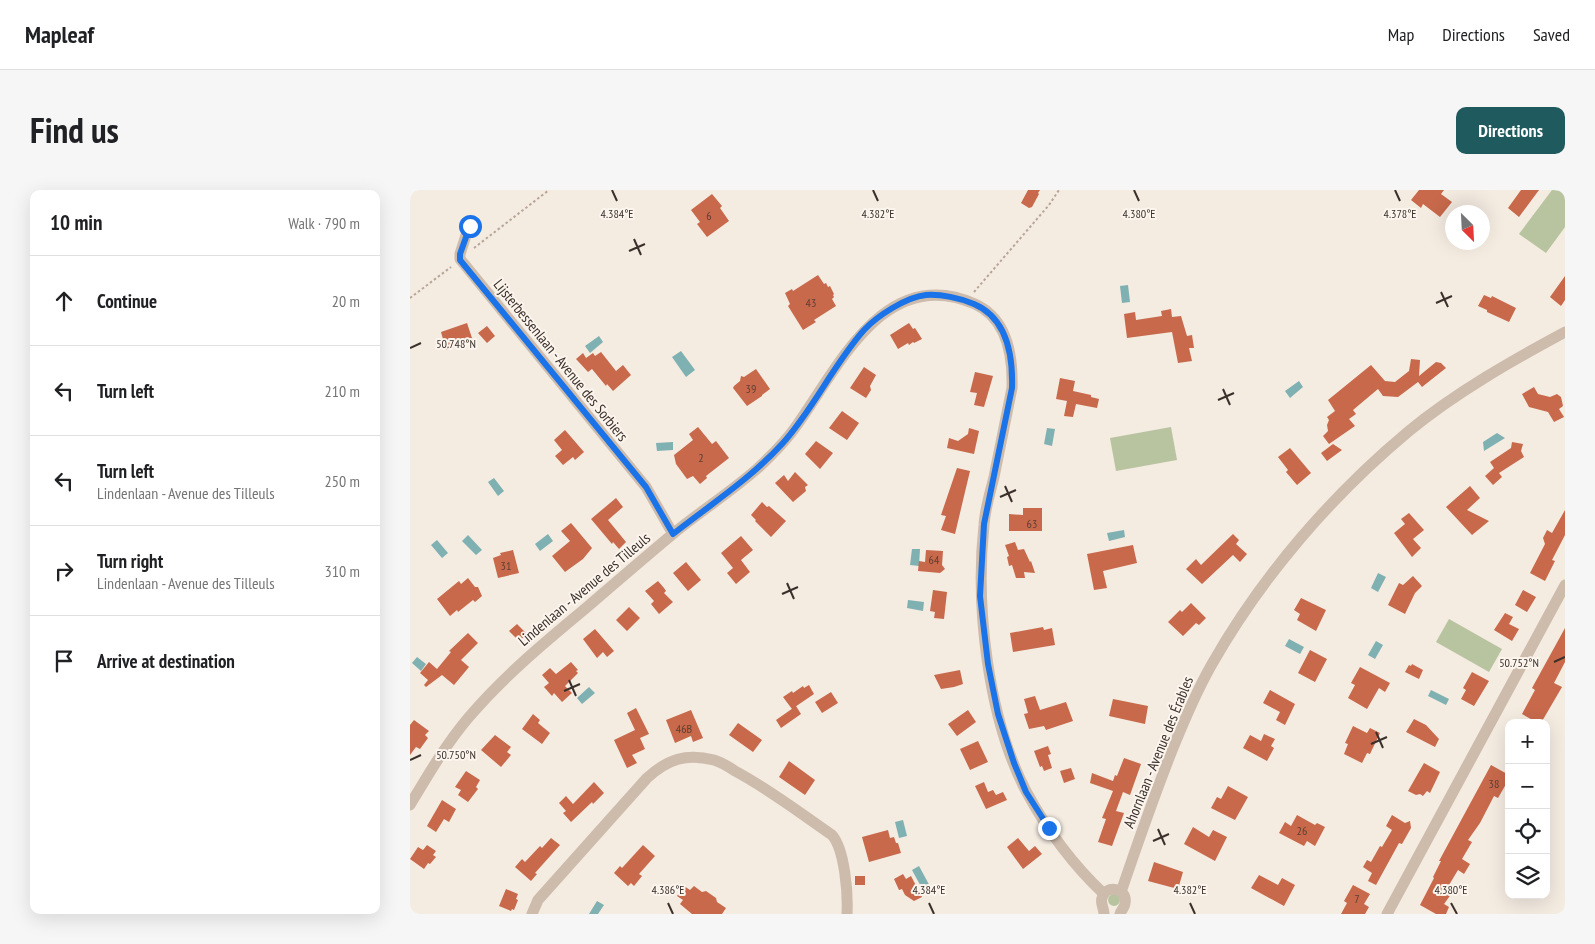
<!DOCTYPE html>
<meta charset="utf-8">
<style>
body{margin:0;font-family:"PT Sans Narrow",sans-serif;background:#f6f6f6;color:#202124}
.controls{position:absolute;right:15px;bottom:15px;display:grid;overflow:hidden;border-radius:10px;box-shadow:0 5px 20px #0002}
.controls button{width:45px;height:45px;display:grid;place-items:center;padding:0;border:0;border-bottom:1px solid #e0e0e0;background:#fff;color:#202124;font:25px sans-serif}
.compass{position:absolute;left:1035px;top:15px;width:45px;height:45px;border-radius:50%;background:#fff;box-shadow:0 5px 20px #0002;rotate:156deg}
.stop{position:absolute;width:15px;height:15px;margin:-11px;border:4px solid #1a73e8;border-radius:50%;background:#fff}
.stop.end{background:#1a73e8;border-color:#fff;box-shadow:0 1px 5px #0008}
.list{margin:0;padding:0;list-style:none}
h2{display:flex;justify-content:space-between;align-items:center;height:65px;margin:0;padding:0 20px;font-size:21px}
h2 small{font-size:16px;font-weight:400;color:#757577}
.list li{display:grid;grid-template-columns:32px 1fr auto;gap:15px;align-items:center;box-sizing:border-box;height:90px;padding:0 20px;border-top:1px solid #e0e0e0}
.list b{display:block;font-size:19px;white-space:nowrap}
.list p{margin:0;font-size:16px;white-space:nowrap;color:#757577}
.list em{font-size:16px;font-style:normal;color:#757577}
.icon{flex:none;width:28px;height:28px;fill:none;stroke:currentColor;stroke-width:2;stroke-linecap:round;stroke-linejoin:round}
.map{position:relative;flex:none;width:1155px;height:724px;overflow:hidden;border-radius:10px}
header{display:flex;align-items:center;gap:30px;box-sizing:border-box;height:70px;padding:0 25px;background:#fff;border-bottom:1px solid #e0e0e0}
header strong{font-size:24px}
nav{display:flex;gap:28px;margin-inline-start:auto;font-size:18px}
.intro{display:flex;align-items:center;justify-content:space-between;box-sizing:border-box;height:120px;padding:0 30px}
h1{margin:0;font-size:35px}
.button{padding:12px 22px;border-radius:10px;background:#1f5a5e;color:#fff;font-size:18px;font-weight:700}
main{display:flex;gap:30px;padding:0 30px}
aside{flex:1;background:#fff;border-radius:10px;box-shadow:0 5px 20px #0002}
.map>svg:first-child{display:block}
</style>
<header>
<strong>Mapleaf</strong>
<nav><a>Map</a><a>Directions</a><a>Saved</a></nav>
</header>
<div class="intro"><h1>Find us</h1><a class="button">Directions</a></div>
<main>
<aside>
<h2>10 min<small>Walk · 790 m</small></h2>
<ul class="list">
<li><svg class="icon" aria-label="ahead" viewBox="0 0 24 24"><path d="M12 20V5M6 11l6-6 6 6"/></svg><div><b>Continue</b></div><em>20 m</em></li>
<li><svg class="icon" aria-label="left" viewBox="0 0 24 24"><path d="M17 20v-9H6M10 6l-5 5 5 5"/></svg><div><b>Turn left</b></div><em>210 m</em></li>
<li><svg class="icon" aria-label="left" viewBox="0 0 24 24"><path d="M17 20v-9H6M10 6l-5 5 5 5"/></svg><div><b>Turn left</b><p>Lindenlaan - Avenue des Tilleuls</p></div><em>250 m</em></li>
<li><svg class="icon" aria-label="right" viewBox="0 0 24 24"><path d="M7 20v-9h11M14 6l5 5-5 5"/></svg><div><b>Turn right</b><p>Lindenlaan - Avenue des Tilleuls</p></div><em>310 m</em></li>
<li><svg class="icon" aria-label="arrive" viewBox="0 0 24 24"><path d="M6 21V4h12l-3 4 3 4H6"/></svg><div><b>Arrive at destination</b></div></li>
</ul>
</aside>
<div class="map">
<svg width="1155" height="724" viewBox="0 0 1155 724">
<rect width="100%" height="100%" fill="#f4ebe1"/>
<path fill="#b8c4a0" d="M1142 0 1155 1V37L1136 63 1109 44Z
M761 237 767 270 706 281 700 248Z
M1039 429 1092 459 1079 482 1026 452Z
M698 710a6 6 0 1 1 12 0a6 6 0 1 1-12 0Z"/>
<path fill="#7fb0b2" d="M718 95 720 112 712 113 710 96Z
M189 146 193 152 180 163 175 156Z
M271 161 285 180 276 187 262 167Z
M889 191 893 197 880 208 875 201Z
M637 238 645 239 642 256 634 254Z
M1087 243 1095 248 1074 261 1073 252Z
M263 252V260L247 261 246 253Z
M84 288 94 301 88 306 78 292Z
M714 340 715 347 699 351 697 343Z
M138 344 143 351 130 361 125 354Z
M58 345 72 360 66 365 52 351Z
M27 350 38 363 32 368 21 355Z
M502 359H510L509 376 500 375Z
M968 383 976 387 968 402 961 398Z
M498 410 514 412 513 421 497 418Z
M879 449 894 457 890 464 875 456Z
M966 451 973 455 965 469 958 465Z
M7 467 16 474 11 481 2 473Z
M179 497 185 503 172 514 167 508Z
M1021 500 1039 509 1036 515 1018 506Z
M493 630 497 646 489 648 485 632Z
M509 676 522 700 515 704 502 680Z
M187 711 194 715 188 724H179Z"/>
<path fill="#c8694b" d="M618 0H630L628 3 629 4 622 17 619 18 611 13Z
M1009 0H1034L1031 4 1042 12 1030 27 1013 14 1011 18 1001 10Z
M1111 0H1129L1109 27 1098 18Z
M302 4 312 16 310 18 319 31 297 47 287 34 290 32 281 20Z
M408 85 414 94 416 93 418 97 420 96 424 104 423 105 424 107 422 109 426 116 404 130 406 132 393 140 378 116 380 114 375 103 382 99 383 101Z
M1155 86V110L1151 116 1140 107Z
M1074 105 1081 108 1082 106 1106 118 1099 132 1077 122V120L1068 116Z
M761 119 762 127 771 126 777 146 782 145 784 158H779L782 171 768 173 762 142 717 148 714 124 725 122 726 130 752 126 751 121Z
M57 133 63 151 36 160 31 142Z
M499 133 503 139 505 138 512 149 504 153 503 152 499 155 498 153 488 159 480 145Z
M77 136 85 146 77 153 68 143Z
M191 162 206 181 213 175 221 185 203 201 197 194 196 196 182 179 178 182 166 169 173 163 176 168 183 163 185 166Z
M1001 169 1010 170 1009 186 1026 172 1031 173 1036 178 1012 197 1008 192 988 207 973 206 968 199 943 220 946 224 939 229 945 236 919 254 913 246 918 241 917 235 919 230 917 227 925 221 918 210 961 175 975 191 985 192 999 181Z
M454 177 466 185 460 196 461 200 456 208 440 198Z
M346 179 360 199 352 205V206L337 216 323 198 324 196 330 191 331 186 334 187Z
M565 182 583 186 574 217 564 215 567 203 560 202Z
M650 188 665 191 663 201 681 205V207L689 209 687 218 666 214 663 227 654 226 657 211 646 209Z
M1124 197 1128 204 1140 207 1147 204 1151 207 1153 216 1149 219 1154 227 1144 232 1138 222 1119 217 1112 204Z
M432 221 449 233 437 250 419 238Z
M288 237 302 254 306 251 319 268 296 286 297 288 290 294 283 286 277 289 266 274 264 265 283 250 279 244Z
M559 238 569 241 564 264 537 258 539 248 548 251 558 244Z
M155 240 174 262 165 270 163 267 153 275 145 266 152 260 144 250Z
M406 251 423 263 410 279 395 264Z
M1102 252 1113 254 1111 261 1114 267 1089 283 1092 287 1083 295 1075 286 1084 278 1080 272 1101 258Z
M923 254 932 260 917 271 911 263Z
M880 258 901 283 887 295 876 282 878 280 868 267Z
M547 278 560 281 545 344 531 340 536 326 531 325Z
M385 282 398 295 395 297 396 301 383 312 365 293 374 285 378 291Z
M1060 296 1070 308 1057 320 1079 331 1062 345 1036 317Z
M206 308 213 317 198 330 216 352 209 359 203 352 202 354 181 329Z
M352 312 357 317 359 316 376 331 361 347 345 331 346 330 341 325Z
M613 318H632V341H599V324L613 325Z
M1155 320V345L1142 370 1145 371 1135 391 1120 383 1135 354 1133 348 1137 340 1142 343Z
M999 323 1014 340 1003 349 1011 358 1002 367 984 343 995 334 991 329Z
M161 333 182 358 173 369 155 382 142 366 160 351 151 341Z
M823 344 829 350 826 354 837 364 830 372 823 365 792 394 776 379 786 369 791 375Z
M331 346 343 360 331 370 340 382 326 394 317 383 323 378 311 363Z
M605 352 608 360 614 359 620 372 621 371 625 383 614 382 615 388H606L602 375 599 376 597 367 599 366 595 355Z
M723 355 727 373 693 381 697 398 684 400 677 364Z
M103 360 109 383 88 388 83 368 91 365 90 363Z
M516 360 533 361 532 375 535 379 530 383 508 381 509 371 515 372Z
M276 372 291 390 278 401 263 383Z
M1003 386 1012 396 1005 403 995 424 978 415 989 393 993 395Z
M58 388 65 397H68L72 406 65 412 63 410 48 422 47 420 40 426 27 409 49 391 51 394Z
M248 391 254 398 256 401 254 403 263 412 249 424 241 414 244 411 235 401Z
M523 400 537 402 534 429 524 428 525 422 520 421Z
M1113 400 1126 407 1117 422 1105 415Z
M891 408 916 420 906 441 887 430 890 424 884 420Z
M781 413 796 428 789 435 786 433 773 446 758 432 770 420 772 422Z
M219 417 230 428 217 441 206 430Z
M1095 423 1103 427 1099 434 1109 439 1102 451 1084 440Z
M107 434 117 444 109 451 99 441Z
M633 437 634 440 642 438 645 455 603 462 600 443Z
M1155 438V472L1144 493 1152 497 1131 533H1128L1112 524 1125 500 1122 498Z
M185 439 204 461 197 467 193 462 187 468 173 449Z
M58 443 68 453 51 470 59 477 44 495 32 485 16 497 14 495 18 490 10 483 19 472 27 479 41 462 39 461Z
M900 460 917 469 905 492 888 483Z
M161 472 168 480 166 481 168 483 155 496 162 503 152 512 144 503 142 506 134 497 139 493 132 485 140 478 146 484Z
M1002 474 1013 480 1009 489 995 482 999 475 1001 476Z
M950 477 980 493 975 502 969 498 957 519 938 508 945 495 941 493Z
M550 480 553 494 544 497 531 499 524 485Z
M1062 482 1079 491 1064 516 1051 509 1056 500 1053 498Z
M399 495 404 504 382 519 373 507 382 501 383 503 393 496 394 498Z
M860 500 885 514 875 535 866 530 870 522 853 513Z
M421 502 428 513 412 523 405 512Z
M625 506 630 520 656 512 663 531 636 540 634 536 619 539 614 524 618 523 614 509Z
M703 509 738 516 735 534 699 526Z
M386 516 391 524 371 538 366 530Z
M226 518 239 544 230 548 235 559 222 565 227 573 217 578 204 550 225 540 217 523Z
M281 520 293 548 283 552 281 546 265 553 256 530Z
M558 520 566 532 547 546 538 534Z
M123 524 130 530 128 533 140 543 132 554 112 539Z
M1004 529 1016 535 1029 549 1025 557 996 542Z
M4 530 19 541 15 545 18 548 10 559 6 557 0 565V535Z
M328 533 352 550 343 562 319 545Z
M943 536 957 543 960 538 970 543 960 564 957 563 952 573 934 564 938 554 935 553Z
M854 544 865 549 861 556 864 558 857 571 833 558 840 545 851 551Z
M85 545 101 557 97 562 101 565 91 577 71 560Z
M568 551 578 572 560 580 550 559Z
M638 556 641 564 638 565 642 578 634 581 632 576 630 577 624 561Z
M714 568 731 574 720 605 713 602 706 621 714 623 702 656 688 652 696 629 692 628 703 601 680 593 682 583 703 591 705 585 707 586Z
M379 571 405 590 395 605 369 587Z
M1014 573 1030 582 1020 603 1017 601 1013 606 1010 604 1006 605 998 601Z
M1081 575 1099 585V589L1088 608 1084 606 1070 633 1058 650 1062 652 1052 669 1060 674 1054 684 1048 680 1039 695 1042 703 1034 714 1039 717 1036 724H1026L1010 715 1024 688 1023 687 1031 671H1029Z
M661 578 665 589 654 593 650 581Z
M56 581 70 590 66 597 68 599 58 612 48 605 51 600 45 597Z
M184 592 194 603 183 614 182 612 161 632 153 623 156 621 149 613 156 606 163 614Z
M574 592 578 602 583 600 586 605 593 602 597 610 576 619 565 596Z
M818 596 838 607 825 630 801 618 807 607 811 609Z
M32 610 46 619 39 632 34 629 26 642 17 636Z
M887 625 905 635 907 633 915 637 905 656 897 651 894 656 869 643 875 632 881 636Z
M982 625 995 633 1000 631 1001 638 992 654 989 653 966 695 958 691 962 683 953 677 957 670 961 672 970 656 972 657 982 640 976 636Z
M783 637 799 647 803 640 817 647 805 671 774 654Z
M478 640 480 648 484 647 486 653H488L491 663 459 672 452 647Z
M141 648 150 655 125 683 127 684 121 691 105 677 112 669 115 672 130 656 132 658Z
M608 648 619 661 625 656 632 664 613 679 597 657Z
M17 655 26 661 23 665 26 667 20 674 18 673 14 679 0 669 8 657 13 660Z
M233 655 245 666 229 684 232 686 224 696 221 693 218 696 204 683 210 676 212 678Z
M744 672 773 682 768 699 738 691Z
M493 684 496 689 501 686 512 707 504 711 495 705 492 699 489 700 484 689Z
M849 685 868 695 872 688 885 695 874 716 841 698Z
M445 686H455V695H445Z
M943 695 960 704 954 714 959 717 955 724H931L937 713 934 711Z
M274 696 280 700 284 696 292 702 296 701 306 708 307 712 316 718 312 724H282L270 714 273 710 267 706Z
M96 699 108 704 106 709 108 710 104 720 102 719 101 721 89 716Z"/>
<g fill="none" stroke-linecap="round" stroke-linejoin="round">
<path stroke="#b9a596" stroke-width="2" stroke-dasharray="2.5 2.5" stroke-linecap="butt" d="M64 58 139 0
M564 102 639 15 649 0
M0 108 41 77"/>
<path stroke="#cdbbac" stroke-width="11" d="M59 36 50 64V69L236 297 263 344
M0 615C18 585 36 554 59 527 94 486 135 452 176 418 205 393 234 368 264 343 291 321 322 301 348 278 362 265 376 251 387 235 429 176 475 74 565 114 598 129 603 167 602 198 596 228 590 258 584 287 580 303 575 319 574 335 565 417 578 528 616 601 636 638 663 675 694 704
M711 702C727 655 743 609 761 563 773 533 786 502 802 474 852 386 921 306 999 241 1045 203 1103 170 1155 142
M122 724 128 710 237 588C258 569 276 563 304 570 311 572 319 577 325 581 359 599 390 623 422 645 435 660 438 704 437 724
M694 724C694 718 690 713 692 708 695 694 718 698 715 713 715 717 711 720 710 724
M977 724 1155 395"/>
</g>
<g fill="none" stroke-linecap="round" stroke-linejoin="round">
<path stroke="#1a73e8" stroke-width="6" d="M60 36 50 64V70L236 297 263 344C300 315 340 289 372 254 403 220 423 175 454 140 467 126 496 107 516 105 531 104 550 108 564 114 597 128 603 166 602 198L574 334 570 406 578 474 588 524 604 573 616 602 639 638"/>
</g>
<path fill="none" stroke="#3b302b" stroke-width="2" d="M202 0 207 11M463 0 468 11M724 0 729 11M985 0 990 11M224 49 231 65M219 61 235 54M1031 102 1038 117M1026 113 1042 106M0 158 11 153M813 199 820 215M808 210 824 203M595 296 602 312M590 307 606 300M377 393 384 409M372 404 388 397M1144 472 1155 467M159 490 166 506M154 501 170 494M966 542 973 558M961 554 977 547M0 570 11 565M748 639 755 655M743 651 759 644M258 713 263 724M519 713 524 724M780 713 785 724M1041 713 1047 724"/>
<g text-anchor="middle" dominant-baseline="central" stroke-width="4" stroke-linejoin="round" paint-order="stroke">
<g font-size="12" fill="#5e3e33">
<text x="299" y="25">6</text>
<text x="401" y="112">43</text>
<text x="341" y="198">39</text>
<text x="291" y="267">2</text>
<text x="622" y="333">63</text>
<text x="524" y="369">64</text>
<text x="96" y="375">31</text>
<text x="274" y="538">46B</text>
<text x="1084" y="593">38</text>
<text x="892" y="640">26</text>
<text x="947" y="708">7</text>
</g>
<g font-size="15" fill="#3b302b" stroke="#fbf5ee">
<text transform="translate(151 170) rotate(51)">Lijsterbessenlaan - Avenue des Sorbiers</text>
<text transform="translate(174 399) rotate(-40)">Lindenlaan - Avenue des Tilleuls</text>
<text transform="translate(748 562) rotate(-68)">Ahornlaan - Avenue des Érables</text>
</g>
</g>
<g font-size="12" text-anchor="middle" fill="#3b302b" stroke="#fbf5ee" stroke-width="4" stroke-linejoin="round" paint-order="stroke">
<text x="207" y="28">4.384°E</text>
<text x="468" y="28">4.382°E</text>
<text x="729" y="28">4.380°E</text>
<text x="990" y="28">4.378°E</text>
<text x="46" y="158">50.748°N</text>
<text x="1109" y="477">50.752°N</text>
<text x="46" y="569">50.750°N</text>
<text x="258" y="704">4.386°E</text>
<text x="519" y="704">4.384°E</text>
<text x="780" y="704">4.382°E</text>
<text x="1041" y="704">4.380°E</text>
</g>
</svg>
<div class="controls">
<button>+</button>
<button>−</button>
<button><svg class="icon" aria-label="locate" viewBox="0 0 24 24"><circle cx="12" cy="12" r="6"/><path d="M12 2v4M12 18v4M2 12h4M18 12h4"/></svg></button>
<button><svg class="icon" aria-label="layers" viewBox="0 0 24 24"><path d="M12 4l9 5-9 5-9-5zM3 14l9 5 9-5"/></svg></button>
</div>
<svg class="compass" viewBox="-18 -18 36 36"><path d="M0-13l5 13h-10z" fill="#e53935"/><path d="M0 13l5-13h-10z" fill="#757577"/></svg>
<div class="stop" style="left:60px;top:36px"></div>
<div class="stop end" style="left:639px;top:638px"></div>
</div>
</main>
